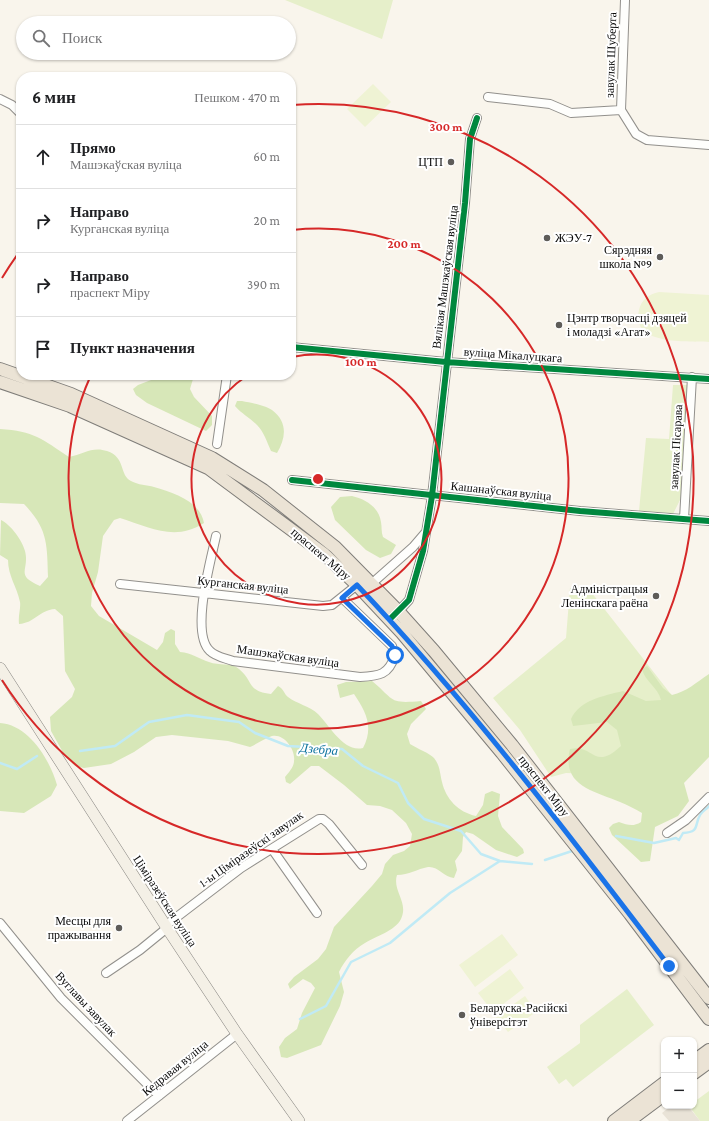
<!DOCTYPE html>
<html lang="ru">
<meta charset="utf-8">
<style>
body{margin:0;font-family:"Crimson Pro",serif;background:#f2f2f2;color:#202124}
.controls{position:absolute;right:12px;bottom:12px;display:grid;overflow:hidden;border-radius:8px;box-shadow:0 1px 3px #0004}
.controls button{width:36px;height:36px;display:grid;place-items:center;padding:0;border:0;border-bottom:1px solid #e0e0e0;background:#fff;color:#202124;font:20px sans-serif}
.stop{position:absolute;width:12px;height:12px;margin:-9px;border:3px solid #1a73e8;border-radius:50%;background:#fff}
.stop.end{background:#1a73e8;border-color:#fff;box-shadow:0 1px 4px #0008}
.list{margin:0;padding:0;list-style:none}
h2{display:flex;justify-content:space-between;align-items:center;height:52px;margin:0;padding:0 16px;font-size:17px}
h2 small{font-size:13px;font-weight:400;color:#757577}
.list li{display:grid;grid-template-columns:26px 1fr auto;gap:12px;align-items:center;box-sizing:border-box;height:64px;padding:0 16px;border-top:1px solid #e0e0e0}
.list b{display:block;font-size:15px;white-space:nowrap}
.list p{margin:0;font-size:13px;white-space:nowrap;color:#757577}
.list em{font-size:13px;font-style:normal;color:#757577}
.icon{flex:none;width:22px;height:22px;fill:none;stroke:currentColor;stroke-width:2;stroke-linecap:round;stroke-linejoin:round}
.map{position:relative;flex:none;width:709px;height:1121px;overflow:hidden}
.search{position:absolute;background:#fff;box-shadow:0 1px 3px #0004;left:16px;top:16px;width:280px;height:44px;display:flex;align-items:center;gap:10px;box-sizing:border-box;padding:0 14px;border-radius:22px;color:#757577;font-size:15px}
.panel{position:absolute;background:#fff;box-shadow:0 1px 3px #0004;left:16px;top:72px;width:280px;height:308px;border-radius:16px}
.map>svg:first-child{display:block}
</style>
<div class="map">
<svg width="709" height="1121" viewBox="0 0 709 1121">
<rect width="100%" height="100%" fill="#f9f5ec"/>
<path fill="#e6efca" d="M285 0H393L382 39Z
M673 385H689L682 496 673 514 639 511 646 438 669 439Z
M570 588H588L684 711 593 774 566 773 551 777 520 730 493 698 566 638Z
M627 989 654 1025 573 1087 566 1079 559 1084 547 1067 580 1043V1025Z
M709 1091V1121H700L689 1106H694V1102Z"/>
<path fill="#d7e7b8" d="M160 375H197L193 379 190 389 194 397 212 416V425L206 431 147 403 136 395 133 389 138 385 159 377Z
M237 401H242C251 403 265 405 272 410 288 422 286 438 277 453L271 451C267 442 264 432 257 425 250 418 242 414 235 406Z
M0 429C34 431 42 439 69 457 83 454 93 446 107 451 126 457 119 475 131 481 138 485 147 485 154 487 174 493 200 501 204 523 175 542 149 527 120 518L114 520 103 536 98 572 92 593 91 606 99 616 157 650 163 642 165 633 171 629 175 631V644L180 652C192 653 199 659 209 662 219 666 231 662 239 669 253 680 247 692 271 694L278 686C284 689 284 694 288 697 297 704 310 706 318 714 330 726 344 753 363 748 374 727 366 712 354 694L340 698 337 685 346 682 372 681C395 700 388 704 421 701L426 709 411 724 407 734 410 744C416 748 431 754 434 758 440 765 440 774 442 782 446 799 458 812 476 816L483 805 485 794 492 791 500 794 498 816 502 827 523 849 524 853 517 857 496 850 473 834 466 832 463 837 462 851 455 861 457 870 454 878C444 877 438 866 428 867 417 869 409 875 397 875 392 891 409 902 401 919 395 931 376 936 365 943 353 950 345 960 339 972L344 992 340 1006 321 1045 287 1058 281 1057 279 1047 285 1038 297 1029 302 1013 315 988 311 983 303 979 290 989 288 984 294 977 318 959 326 949 334 927 372 886 382 874 385 864 393 855 404 851 410 846 412 834 406 823 392 810 380 806 367 805 344 785 319 766H311L290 784 286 782 285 777C289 772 294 767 294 761 296 750 284 733 272 736 265 738 257 744 250 747L228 741 172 735 156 737 134 752 111 764 84 768 75 766 65 756 51 731 50 717 72 697 75 689 65 671 63 616 55 609C39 610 35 623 19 624 18 615 21 608 20 602 17 587 8 576 8 560L0 555 1 520C11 525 22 540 25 551 30 570 14 575 40 586L48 577C47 544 48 529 24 504L0 503Z
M352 496C365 499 379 507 381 522 382 527 381 532 383 537L396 545 391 554 380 558 366 550 335 520 331 507 340 497Z
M647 666 663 688 672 695C686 692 697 682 709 674V757L684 783 689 801 678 816 655 827 650 861 641 862 612 835 609 828 613 824 619 822C628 825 633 827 641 822L642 813C635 809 628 805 620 802 594 791 561 786 570 749 594 743 593 772 621 746L617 730 607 722 573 726 571 719C580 700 603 696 623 691L646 701 661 700C658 687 645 682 642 669Z
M0 723C29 725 50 760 57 785L51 796 24 813 0 811Z"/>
<path fill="#eff3d4" d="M373 84 391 102 365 127 347 109Z
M659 292 709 295V342C688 341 630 346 639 310 641 300 649 294 659 292Z
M502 934 518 955 475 987 459 965Z
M510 969 524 988 493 1012 478 993Z
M525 996 536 1012 508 1032 496 1017Z"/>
<path fill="#e9e3d7" d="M671 1106H688L700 1121H669L662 1113Z"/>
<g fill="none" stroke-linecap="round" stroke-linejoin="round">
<path stroke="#c0eaf5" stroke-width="2.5" d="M80 751 115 746 149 722 187 715 239 722 255 733 288 746 342 749 363 766 398 783 408 803 424 819 461 831 481 854 500 861 532 864
M0 763 17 769 37 756
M616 836 654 843 676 838 679 840 683 833C700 832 694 826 700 815 702 811 707 809 709 806
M545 860 572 851
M300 1019 326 1006 351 962 390 943 450 893 500 861"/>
<g stroke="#92908c" stroke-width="10">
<path id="street" d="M488 97 550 104 571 113 621 110
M0 99 12 105 21 114
M621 110 625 0
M621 110 636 134 647 140 709 145
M291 347 446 362 709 379
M217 444 227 375
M292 480 580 511 709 521
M684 519 692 377
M216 536C211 560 190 633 210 651 216 657 225 658 233 661L360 677C379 676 389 675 395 655L392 646 342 598
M120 584 323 606 332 605 357 585
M369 586 413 547 425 533
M395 615 409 600 423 551 432 496 465 203 470 139 477 118
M667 833 686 820 709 797
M272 849 317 913
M0 923 61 998 159 1096
M165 926 241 868 319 819H323L329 824 362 865
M106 973 140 950 167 928
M127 1121 237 1034"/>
</g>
<g stroke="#888682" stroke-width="12">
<path id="secondary" d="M0 668 167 928 237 1034 299 1121"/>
</g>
<g stroke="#7f7d79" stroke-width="14">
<path id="primary" d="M0 369 71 394 212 458 263 490 335 547 399 612 434 651 512 745 709 998
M0 382 70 406 208 468 324 554 357 585 402 633 502 753 630 914 709 1019
M694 1061 709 1050
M694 1073 709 1062
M614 1121 664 1083
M629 1121 664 1095"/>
</g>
<use href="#street" stroke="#fefefc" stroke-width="8"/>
<use href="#secondary" stroke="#f4f0e6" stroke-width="11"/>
<use href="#primary" stroke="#ebe3d5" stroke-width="12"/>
<g stroke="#fff" stroke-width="8">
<path id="cycleway" d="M291 347 446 362 709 379
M292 480 580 511 709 521
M390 619 409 600 423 551 432 496 465 203 470 139 477 118"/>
</g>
<use href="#cycleway" stroke="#00873e" stroke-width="6"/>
</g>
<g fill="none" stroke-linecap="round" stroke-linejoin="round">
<path stroke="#1a73e8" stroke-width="5" d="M395 655 392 646 342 598 357 585C470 704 570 836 669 966"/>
</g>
<g fill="none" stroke="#d62828" stroke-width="2">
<path d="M292 357A125 125 0 1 1 248 375"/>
<path d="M292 230A250 250 0 1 1 91 375"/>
<path d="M2 278A375 375 0 0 1 20 251M292 105A375 375 0 1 1 2 680"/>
</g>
<g fill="#5e5c59" stroke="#fff" stroke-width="1.5">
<circle cx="451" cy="162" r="4"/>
<circle cx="547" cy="238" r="4"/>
<circle cx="660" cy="257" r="4"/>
<circle cx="559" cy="325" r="4"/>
<circle cx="656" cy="596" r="4"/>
<circle cx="119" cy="928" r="4"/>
<circle cx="462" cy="1015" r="4"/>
</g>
<g text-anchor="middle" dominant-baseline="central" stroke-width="4" stroke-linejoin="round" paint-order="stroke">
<g font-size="12" fill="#0a0a0a" stroke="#fff">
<text transform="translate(611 55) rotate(-88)">завулак Шуберта</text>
<text transform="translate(445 277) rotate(-83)">Вялікая Машэкаўская вуліца</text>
<text transform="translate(513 355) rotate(4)">вуліца Мікалуцкага</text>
<text transform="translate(676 447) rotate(-87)">завулак Пісарава</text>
<text transform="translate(501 491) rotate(6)">Кашанаўская вуліца</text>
<text transform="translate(321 554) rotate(40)">праспект Міру</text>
<text transform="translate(243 585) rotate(6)">Курганская вуліца</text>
<text transform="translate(288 656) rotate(8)">Машэкаўская вуліца</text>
<text transform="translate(544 786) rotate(52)">праспект Міру</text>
<text transform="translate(251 849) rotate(-35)">1-ы Ціміразеўскі завулак</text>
<text transform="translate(165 901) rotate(57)">Ціміразеўская вуліца</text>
<text transform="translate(86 1004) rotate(47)">Вуглавы завулак</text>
<text transform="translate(175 1068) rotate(-39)">Кедравая вуліца</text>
</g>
<g font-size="12" fill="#0a0a0a" stroke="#fff" text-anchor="end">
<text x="443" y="162">ЦТП</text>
<text x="555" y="238" text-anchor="start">ЖЭУ-7</text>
<text x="652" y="250">Сярэдняя<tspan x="652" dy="14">школа №9</tspan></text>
<text x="567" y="318" text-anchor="start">Цэнтр творчасці дзяцей<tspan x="567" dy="14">і моладзі «Агат»</tspan></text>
<text x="648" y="589">Адміністрацыя<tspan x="648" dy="14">Ленінскага раёна</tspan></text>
<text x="111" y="921">Месцы для<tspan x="111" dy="14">пражывання</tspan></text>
<text x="470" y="1008" text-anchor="start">Беларуска-Расійскі<tspan x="470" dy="14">ўніверсітэт</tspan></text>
</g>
<g font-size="13" font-style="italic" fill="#0f749f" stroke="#fff">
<text transform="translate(319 749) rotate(5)">Дзебра</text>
</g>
</g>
<circle cx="318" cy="479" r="6" fill="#d62828" stroke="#fff" stroke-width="2"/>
<g font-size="12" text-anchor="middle" font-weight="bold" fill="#d62828" stroke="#fff" stroke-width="4" stroke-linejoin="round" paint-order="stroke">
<text x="446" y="131">300 m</text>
<text x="404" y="248">200 m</text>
<text x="361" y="366">100 m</text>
</g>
</svg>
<div class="controls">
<button>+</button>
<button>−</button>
</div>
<div class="stop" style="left:395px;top:655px"></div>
<div class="stop end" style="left:669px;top:966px"></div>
<div class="search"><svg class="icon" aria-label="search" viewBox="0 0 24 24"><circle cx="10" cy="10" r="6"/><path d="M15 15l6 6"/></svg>Поиск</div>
<section class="panel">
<h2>6 мин<small>Пешком · 470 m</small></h2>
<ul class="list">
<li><svg class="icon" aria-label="ahead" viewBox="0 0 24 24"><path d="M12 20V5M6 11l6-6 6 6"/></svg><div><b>Прямо</b><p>Машэкаўская вуліца</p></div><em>60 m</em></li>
<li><svg class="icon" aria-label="right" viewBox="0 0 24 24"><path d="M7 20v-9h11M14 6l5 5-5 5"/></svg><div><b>Направо</b><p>Курганская вуліца</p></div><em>20 m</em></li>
<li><svg class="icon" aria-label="right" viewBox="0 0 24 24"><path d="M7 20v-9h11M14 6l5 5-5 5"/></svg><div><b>Направо</b><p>праспект Міру</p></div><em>390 m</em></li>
<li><svg class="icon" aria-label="arrive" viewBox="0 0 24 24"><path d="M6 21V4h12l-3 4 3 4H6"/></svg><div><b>Пункт назначения</b></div></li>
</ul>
</section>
</div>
